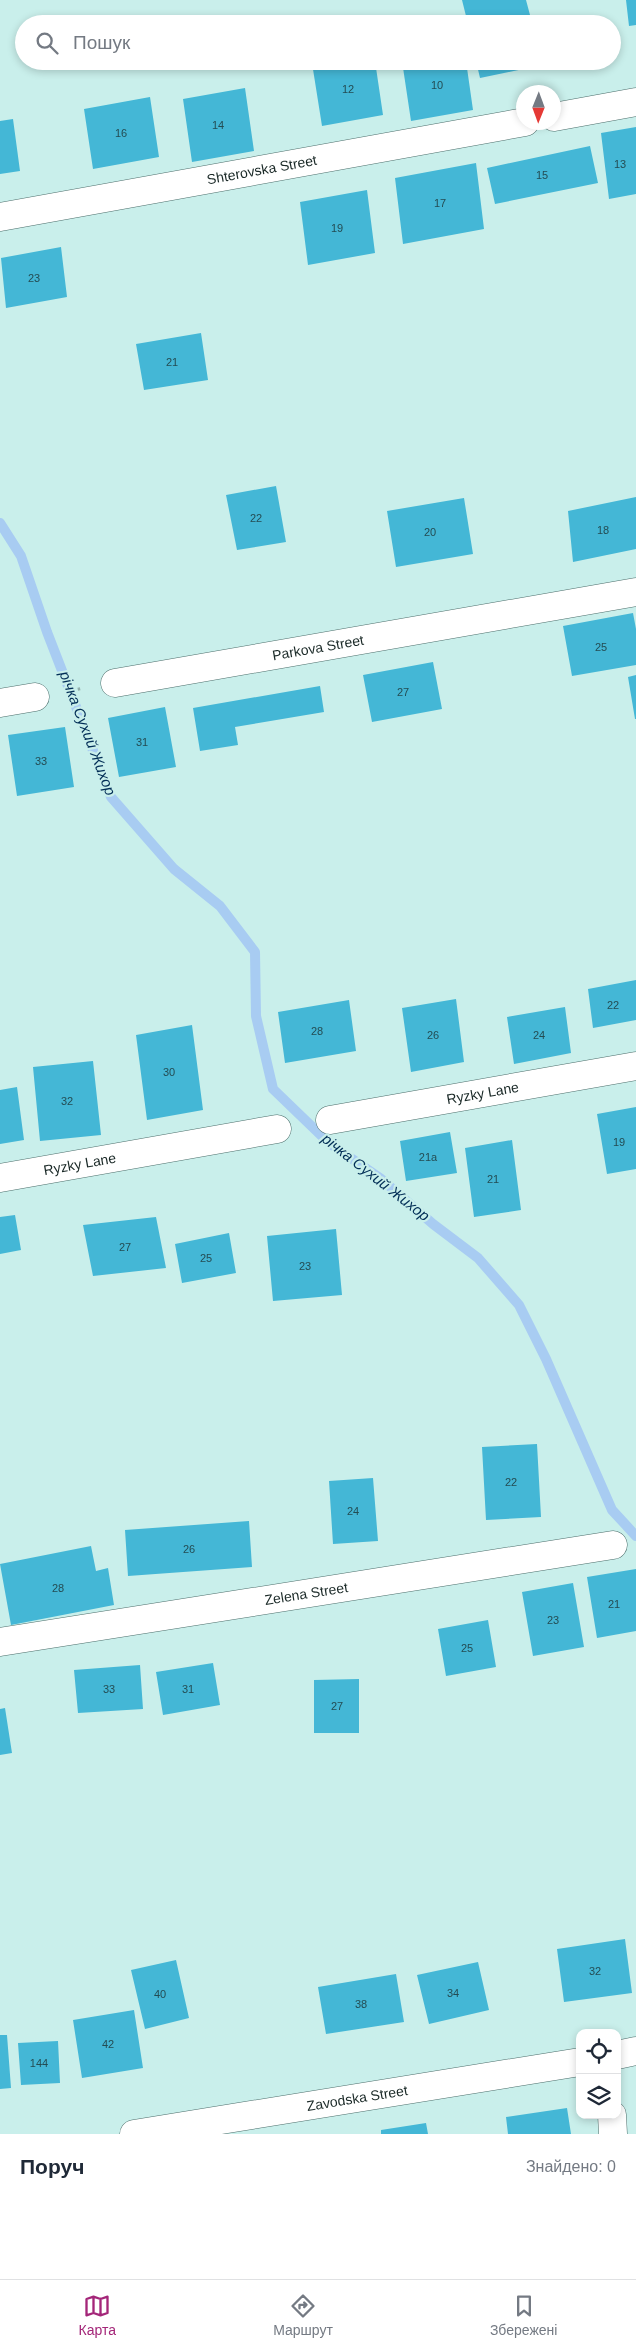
<!DOCTYPE html>
<html lang="uk">
<meta charset="utf-8">
<style>
body{margin:0;font-family:Helvetica,sans-serif;background:#f2f2f3;color:#1f2937}
.controls{position:absolute;right:15px;bottom:15px;display:grid;overflow:hidden;border-radius:10px;box-shadow:0 2px 8px #0003}
.controls button{width:45px;height:45px;display:grid;place-items:center;padding:0;border:0;border-bottom:1px solid #e0e1e3;background:#fff;color:#1f2937;font:25px sans-serif}
.compass{position:absolute;left:516px;top:85px;width:45px;height:45px;border-radius:50%;background:#fff;box-shadow:0 2px 8px #0003;rotate:181deg}
.list{margin:0;padding:0;list-style:none}
h2{display:flex;justify-content:space-between;align-items:center;height:65px;margin:0;padding:0 20px;font-size:21px}
h2 small{font-size:16px;font-weight:400;color:#747a83}
.icon{flex:none;width:28px;height:28px;fill:none;stroke:currentColor;stroke-width:2;stroke-linecap:round;stroke-linejoin:round}
.map{position:relative;flex:none;width:636px;height:2134px;overflow:hidden}
.search{position:absolute;background:#fff;box-shadow:0 2px 8px #0003;left:15px;right:15px;top:15px;height:55px;display:flex;align-items:center;gap:12px;box-sizing:border-box;padding:0 18px;border-radius:28px;color:#747a83;font-size:19px}
.sheet{height:145px;background:#fff}
nav{display:flex;justify-content:space-around;align-items:center;box-sizing:border-box;height:70px;border-top:1px solid #e0e1e3;background:#fff;font-size:14px;color:#747a83}
nav a{display:grid;justify-items:center;gap:2px}
nav .on{color:#a42679}
.map>svg:first-child{display:block}
</style>
<div class="map">
<svg width="636" height="2134" viewBox="0 0 636 2134">
<rect width="100%" height="100%" fill="#c9efeb"/>
<g fill="none" stroke-linecap="round" stroke-linejoin="round">
<path stroke="#a8ccf2" stroke-width="10" d="M0 523 21 556 47 632 111 797 174 869 220 906 255 952 256 1016 273 1089 329 1143 380 1178 433 1224 478 1258 519 1305 546 1359 612 1510 636 1536"/>
</g>
<path fill="#44b7d6" d="M462 0H526L530 15 517 18 518 24H468Z
M626 0H636V25L629 26Z
M323 61H375L383 115 322 126 312 63Z
M402 61H466L473 110 411 121Z
M476 61H527L528 68 480 78Z
M245 88 254 151 192 162 183 99Z
M150 97 159 157 93 169 84 109Z
M13 119 20 171 0 174V121Z
M636 127V194L609 199 601 133Z
M590 146 598 183 495 204 487 168Z
M476 163 484 229 403 244 395 178Z
M367 190 375 253 308 265 300 202Z
M61 247 67 297 6 308 1 258Z
M201 333 208 380 144 390 136 344Z
M276 486 286 542 237 550 226 495Z
M636 497V549L573 562 568 511Z
M464 498 473 554 396 567 387 511Z
M633 613 636 629V665L572 676 563 626Z
M433 662 442 709 372 722 363 675Z
M636 675V719H635L628 677Z
M320 686 324 712 235 727 238 745 200 751 193 708Z
M165 707 176 767 119 777 108 718Z
M65 727 74 787 17 796 8 735Z
M636 980V1020L593 1028 588 989Z
M456 999 464 1062 411 1072 402 1008Z
M349 1000 356 1051 285 1063 278 1012Z
M565 1007 571 1053 514 1064 507 1017Z
M192 1025 203 1110 147 1120 136 1035Z
M93 1061 101 1135 40 1141 33 1067Z
M17 1087 24 1140 0 1144V1090Z
M636 1107V1169L607 1174 597 1114Z
M450 1132 457 1173 406 1181 400 1141Z
M512 1140 521 1210 474 1217 465 1148Z
M15 1215 21 1250 0 1254V1217Z
M156 1217 166 1268 93 1276 83 1225Z
M336 1229 342 1295 273 1301 267 1236Z
M229 1233 236 1273 182 1283 175 1244Z
M537 1444 541 1517 486 1520 482 1447Z
M373 1478 378 1541 333 1544 329 1481Z
M249 1521 252 1567 128 1576 125 1530Z
M91 1546 96 1571 108 1568 114 1605 11 1625 0 1564Z
M636 1569V1631L597 1638 587 1577Z
M573 1583 584 1647 533 1656 522 1592Z
M488 1620 496 1667 446 1676 438 1629Z
M213 1663 220 1705 163 1715 156 1672Z
M140 1665 143 1709 78 1713 74 1670Z
M359 1679V1733H314V1680Z
M5 1708 12 1753 0 1755V1709Z
M625 1939 632 1993 564 2002 557 1949Z
M176 1960 189 2018 145 2029 131 1970Z
M478 1962 489 2010 429 2024 417 1975Z
M396 1974 404 2022 326 2034 318 1987Z
M134 2010 143 2068 82 2078 73 2020Z
M0 2035H7L11 2088 0 2089Z
M58 2041 60 2083 21 2085 18 2043Z
M567 2108 571 2134H508L506 2117Z
M426 2123 428 2134H381V2130Z"/>
<g fill="none" stroke-linecap="round" stroke-linejoin="round">
<g stroke="#4c6e6b" stroke-width="29">
<g id="minor">
<path d="M554 117 636 102"/>
<path id="s1" d="M0 217 525 122"/>
<path id="s2" d="M115 683 636 592"/>
<path d="M0 703 35 697"/>
<path id="s3" d="M330 1120 636 1066"/>
<path id="s4" d="M0 1178 277 1129"/>
<path id="s5" d="M0 1642 613 1545"/>
<path d="M617 2055 636 2051"/>
<path d="M612 2115 613 2134"/>
<path id="s6" d="M134 2134 580 2062"/>
</g>
</g>
<path stroke="#91afac" stroke-width="3" stroke-dasharray="2.5 4" stroke-linecap="butt" d="M65 692 84 688"/>
<use href="#minor" stroke="#fff" stroke-width="28"/>
</g>
<g text-anchor="middle" dominant-baseline="central" stroke-width="4.5" stroke-linejoin="round" paint-order="stroke">
<g font-size="11" fill="#244c53">
<text x="437" y="85">10</text>
<text x="348" y="89">12</text>
<text x="218" y="125">14</text>
<text x="121" y="133">16</text>
<text x="620" y="164">13</text>
<text x="542" y="175">15</text>
<text x="440" y="203">17</text>
<text x="337" y="228">19</text>
<text x="34" y="278">23</text>
<text x="172" y="362">21</text>
<text x="256" y="518">22</text>
<text x="603" y="530">18</text>
<text x="430" y="532">20</text>
<text x="601" y="647">25</text>
<text x="403" y="692">27</text>
<text x="142" y="742">31</text>
<text x="41" y="761">33</text>
<text x="613" y="1005">22</text>
<text x="317" y="1031">28</text>
<text x="433" y="1035">26</text>
<text x="539" y="1035">24</text>
<text x="169" y="1072">30</text>
<text x="67" y="1101">32</text>
<text x="619" y="1142">19</text>
<text x="428" y="1157">21а</text>
<text x="493" y="1179">21</text>
<text x="125" y="1247">27</text>
<text x="206" y="1258">25</text>
<text x="305" y="1266">23</text>
<text x="511" y="1482">22</text>
<text x="353" y="1511">24</text>
<text x="189" y="1549">26</text>
<text x="58" y="1588">28</text>
<text x="614" y="1604">21</text>
<text x="553" y="1620">23</text>
<text x="467" y="1648">25</text>
<text x="109" y="1689">33</text>
<text x="188" y="1689">31</text>
<text x="337" y="1706">27</text>
<text x="595" y="1971">32</text>
<text x="453" y="1993">34</text>
<text x="160" y="1994">40</text>
<text x="361" y="2004">38</text>
<text x="108" y="2044">42</text>
<text x="39" y="2063">144</text>
</g>
<g font-size="14" fill="#1a2927" stroke="#c9efeb">
<text stroke="none"><textPath href="#s1" startOffset="266">Shterovska Street</textPath></text>
<text stroke="none"><textPath href="#s2" startOffset="206">Parkova Street</textPath></text>
<text stroke="none"><textPath href="#s3" startOffset="155">Ryzky Lane</textPath></text>
<text stroke="none"><textPath href="#s4" startOffset="81">Ryzky Lane</textPath></text>
<text stroke="none"><textPath href="#s5" startOffset="310">Zelena Street</textPath></text>
<text stroke="none"><textPath href="#s6" startOffset="226">Zavodska Street</textPath></text>
</g>
<g font-size="15" font-style="italic" fill="#022e56" stroke="#c9efeb">
<text transform="translate(88 733) rotate(69)">річка Сухий Жихор</text>
<text transform="translate(376 1177) rotate(38)">річка Сухий Жихор</text>
</g>
</g>
</svg>
<div class="controls">
<button><svg class="icon" aria-label="locate" viewBox="0 0 24 24"><circle cx="12" cy="12" r="6"/><path d="M12 2v4M12 18v4M2 12h4M18 12h4"/></svg></button>
<button><svg class="icon" aria-label="layers" viewBox="0 0 24 24"><path d="M12 4l9 5-9 5-9-5zM3 14l9 5 9-5"/></svg></button>
</div>
<svg class="compass" viewBox="-18 -18 36 36"><path d="M0-13l5 13h-10z" fill="#e53935"/><path d="M0 13l5-13h-10z" fill="#747a83"/></svg>
<div class="search"><svg class="icon" aria-label="search" viewBox="0 0 24 24"><circle cx="10" cy="10" r="6"/><path d="M15 15l6 6"/></svg>Пошук</div>
</div>
<section class="sheet">
<h2>Поруч<small>Знайдено: 0</small></h2>
<ul class="list">
</ul>
</section>
<nav>
<a class="on"><svg class="icon" aria-label="map" viewBox="0 0 24 24"><path d="M3 6l6-2 6 2 6-2v14l-6 2-6-2-6 2zM9 4v14M15 6v14"/></svg>Карта</a>
<a><svg class="icon" aria-label="directions" viewBox="0 0 24 24"><path d="M12 3l9 9-9 9-9-9zM9 14v-3h6M13 9l2 2-2 2"/></svg>Маршрут</a>
<a><svg class="icon" aria-label="saved" viewBox="0 0 24 24"><path d="M7 4h10v16l-5-4-5 4z"/></svg>Збережені</a>
</nav>
